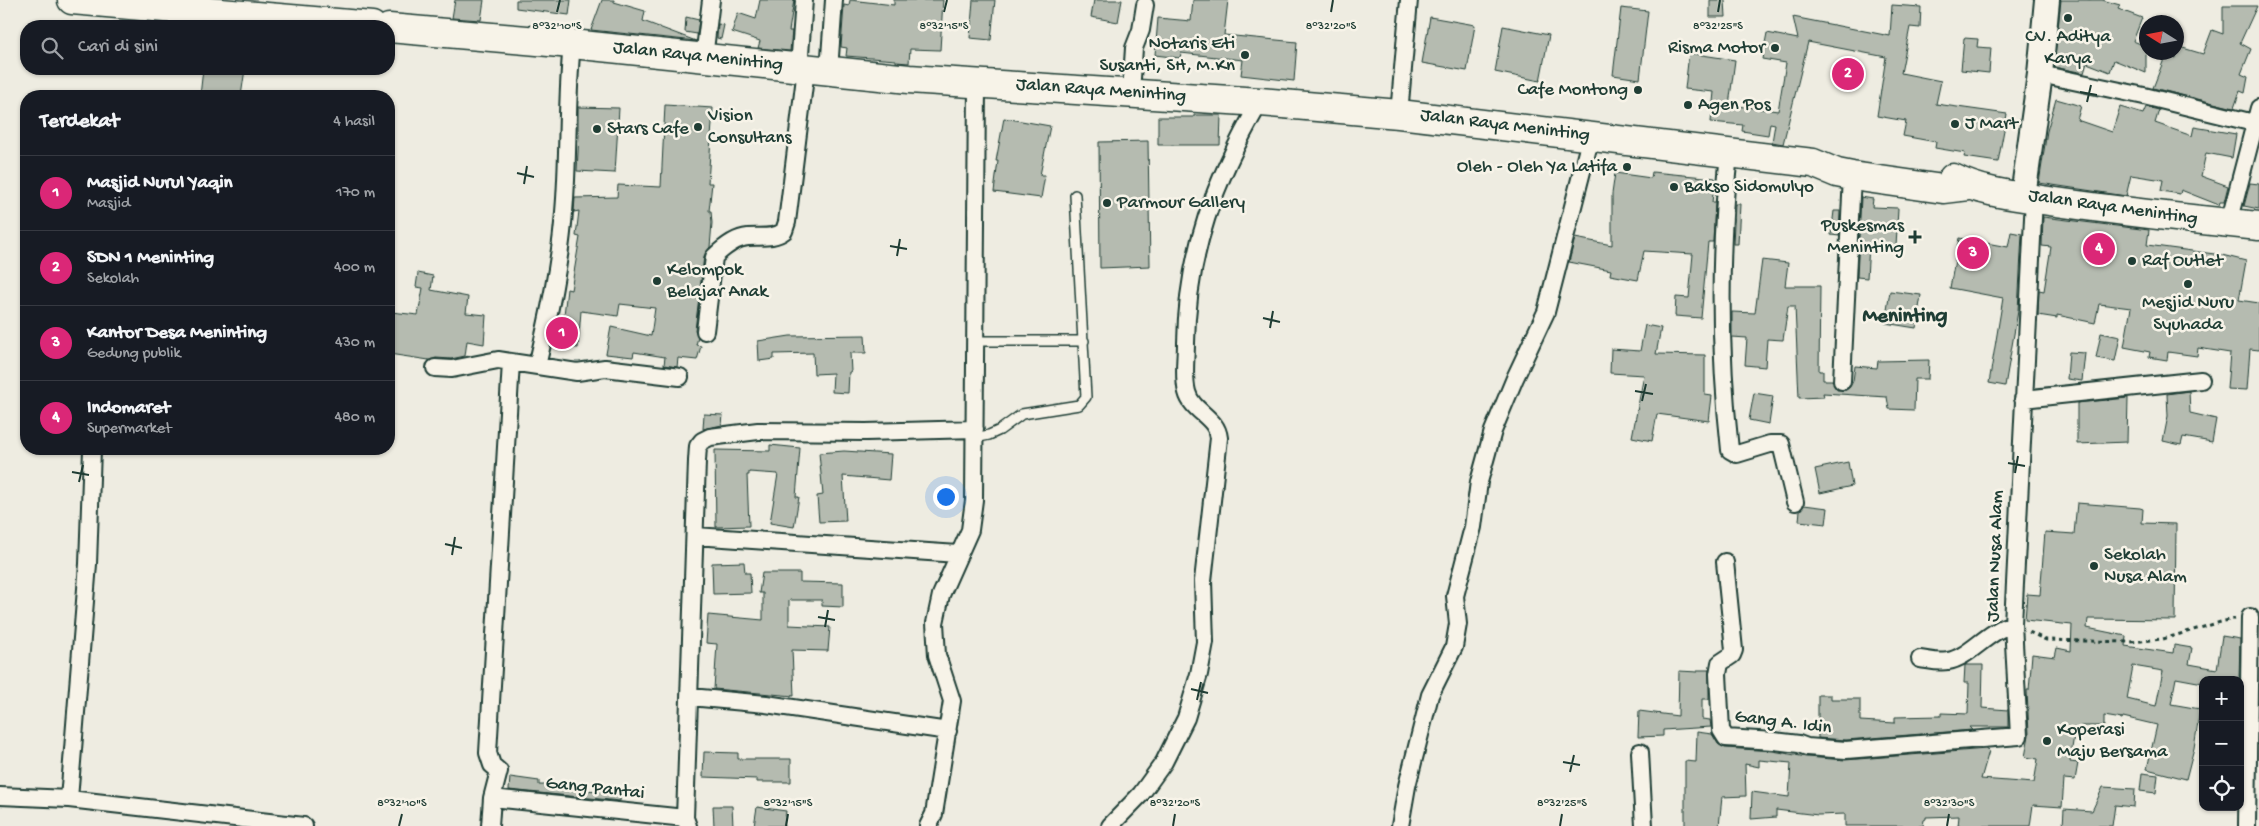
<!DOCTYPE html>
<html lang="id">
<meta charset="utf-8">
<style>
body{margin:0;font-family:"Gochi Hand",sans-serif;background:#20242c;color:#f1f3f6}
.controls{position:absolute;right:15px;bottom:15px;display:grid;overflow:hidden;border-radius:10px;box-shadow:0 1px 4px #0004}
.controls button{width:45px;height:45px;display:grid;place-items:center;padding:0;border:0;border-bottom:1px solid #363941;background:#171b24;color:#f1f3f6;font:25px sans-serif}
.compass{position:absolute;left:2139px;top:15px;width:45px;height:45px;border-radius:50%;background:#171b24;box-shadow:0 1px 4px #0004;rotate:281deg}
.you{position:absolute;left:945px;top:496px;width:18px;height:18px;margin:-12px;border:4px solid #fff;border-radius:50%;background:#1a73e8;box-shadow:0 0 0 8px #1a73e833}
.badge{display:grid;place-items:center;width:32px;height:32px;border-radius:50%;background:#db2777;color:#fff;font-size:16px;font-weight:700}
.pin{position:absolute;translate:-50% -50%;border:2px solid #fff;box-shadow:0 1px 5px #0006}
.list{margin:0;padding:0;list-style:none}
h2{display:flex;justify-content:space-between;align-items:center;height:65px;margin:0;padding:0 20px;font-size:21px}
h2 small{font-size:16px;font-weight:400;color:#9ea1a6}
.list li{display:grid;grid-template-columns:32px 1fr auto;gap:15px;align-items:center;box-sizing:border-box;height:75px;padding:0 20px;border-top:1px solid #363941}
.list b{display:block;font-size:19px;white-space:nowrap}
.list p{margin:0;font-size:16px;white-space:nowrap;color:#9ea1a6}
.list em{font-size:16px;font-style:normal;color:#9ea1a6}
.icon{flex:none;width:28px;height:28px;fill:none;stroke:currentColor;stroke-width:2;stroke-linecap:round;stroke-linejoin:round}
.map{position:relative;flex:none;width:2259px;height:826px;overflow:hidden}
.search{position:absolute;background:#171b24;box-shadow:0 1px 4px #0004;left:20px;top:20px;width:375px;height:55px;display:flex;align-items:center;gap:12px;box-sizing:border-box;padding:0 18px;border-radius:20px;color:#9ea1a6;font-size:19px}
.panel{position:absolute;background:#171b24;box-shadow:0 1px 4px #0004;left:20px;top:90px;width:375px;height:365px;border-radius:20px}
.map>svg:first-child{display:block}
</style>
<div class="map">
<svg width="2259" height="826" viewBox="0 0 2259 826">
<rect width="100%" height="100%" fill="#eeece1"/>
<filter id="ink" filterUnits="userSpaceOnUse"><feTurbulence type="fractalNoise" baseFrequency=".02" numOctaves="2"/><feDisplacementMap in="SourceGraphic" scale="10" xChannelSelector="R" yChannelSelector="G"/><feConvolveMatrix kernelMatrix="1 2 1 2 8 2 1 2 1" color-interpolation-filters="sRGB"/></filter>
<g filter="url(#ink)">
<path fill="#b5bbb0" stroke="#1f3d34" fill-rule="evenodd" d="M455 0H484L481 20 452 18Z
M516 0H571L569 15 516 8Z
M602 0H614V2L645 11 643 21 696 41 591 30Z
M760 0H794L789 31H792L790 51 758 48 760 41 732 32 738 13 756 19Z
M850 0 894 5V0H943L940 50 910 49 909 63 896 62V60L846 56 847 48 841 47 844 5 849 6Z
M973 0H995L991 40 970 38Z
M1094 0H1122L1118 22 1091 17Z
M1193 0H1228L1224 35 1297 42 1294 81 1241 75 1243 60 1181 53 1180 58 1155 55 1158 18 1191 21Z
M1710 0H1725L1726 17H1710Z
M2061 0H2102L2120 5 2118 9 2142 18 2133 41 2146 46V73L2114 60 2110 72 2087 63 2084 73 2054 67Z
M1892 5 1921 7 1920 28 1910 27 1901 73 1941 81 1936 104 2007 114 1998 162 1964 157 1965 153 1935 148 1936 142 1903 136 1906 121 1877 116 1886 57 1808 42 1783 144 1772 142 1775 124 1770 123 1768 135 1742 131 1743 125 1711 122 1714 92 1685 89 1689 53 1735 60 1729 105 1778 111 1786 63 1762 59 1767 33 1798 39 1793 17 1890 36Z
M2223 6H2257L2240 43 2251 49 2241 74 2248 77 2245 93 2240 91 2234 108 2153 88 2166 54 2176 58V46L2203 54 2212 30 2223 34Z
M1621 8 1648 11 1640 79 1613 75Z
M686 17 699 20 697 34 685 32Z
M1430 17 1475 25 1467 71 1422 63Z
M718 24 724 25 721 39 717 38Z
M1503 26 1549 35 1540 81 1495 72Z
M1964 38 1978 39 1977 47 1991 48 1989 73 1961 70Z
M203 69H245L241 96H200Z
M2056 99 2081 106 2077 120 2112 132 2120 107 2143 114 2146 107 2159 110 2155 123 2192 136 2194 127 2236 134 2232 158 2206 153 2201 176 2228 186 2224 202H2220L2219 205 2181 190 2180 194 2161 191 2163 180 2131 175 2126 196 2039 183 2047 131Z
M665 105 713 108 708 183H712L709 211H711L712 223 710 247 704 256 695 330 698 337 696 345 701 346 697 360 678 358 677 367 664 365 665 357 634 352 633 357 606 354 611 327 651 336 655 308 620 304 618 316 581 311 578 348 554 346 557 323 563 324 567 289 571 290 580 237 576 236 579 211 574 212 575 198 617 197 618 185 661 187Z
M578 107 619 108 615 173 577 171 579 134H578Z
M1194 115H1221L1220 145H1158V117H1194Z
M1004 118 1050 126 1040 175H1045L1041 198 994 192 998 161H996Z
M1148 141 1150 266 1100 268 1099 142Z
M1652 172 1715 178 1712 202H1715L1713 242H1708L1701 318 1675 316 1676 297 1689 298 1693 254 1644 251 1638 280 1610 275 1611 270 1569 262 1575 238 1612 245V194L1615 173 1651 178Z
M2250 183 2259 184V209L2244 206Z
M1861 197 1873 199 1872 207 1898 208 1896 247 1869 245 1867 278 1857 277Z
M1735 204H1740L1738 244H1733Z
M1834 211H1840L1839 236 1831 235Z
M2043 217 2149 230 2147 245 2222 255 2246 261 2239 300 2259 303V350L2250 349 2247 390 2227 389 2230 353 2198 348 2197 356 2168 352 2167 360 2149 357 2150 352 2124 347 2131 308 2099 304 2095 323 2057 315V318L2038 315 2039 290 2044 291 2051 247 2042 246Z
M2011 232 2022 234 2018 311 2005 386 1989 383 2003 298 1950 288 1959 238 2008 247Z
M1762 260 1788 263 1785 286H1820L1819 371H1823V380H1832L1837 390H1846L1850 387 1853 381 1855 366 1877 368 1878 361 1929 360 1928 379H1915L1914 410 1889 409 1887 397 1823 393 1824 397 1799 398 1795 306H1788L1783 340 1767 339 1765 367 1745 365 1747 338 1732 337V312L1755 313Z
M418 273 433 276 431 290 468 297 466 313 486 315 484 344 467 341 465 356 451 359 436 358 429 360 389 354 391 312 418 315 423 288 416 287Z
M1890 291 1921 295 1916 328 1885 323Z
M1645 325 1661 328 1656 354 1705 355V395L1712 396 1709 421 1657 414 1652 441 1632 437 1644 375 1610 373 1611 349 1640 351Z
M2101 333 2120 337 2115 361 2096 358Z
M865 335 866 353H850L851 372H849L848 393 832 392 833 373 814 374 813 353 774 354V359L759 361 758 341 790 336Z
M2069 352 2085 353 2082 381 2067 379Z
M2189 391 2190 413 2216 419 2212 442 2183 437 2181 445 2163 441 2168 416 2167 394Z
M1754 393 1773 396 1769 424 1749 420Z
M2128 398 2127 442 2077 444V403Z
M704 414 723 415 722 425 703 429Z
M770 445 800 448 796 497H799L794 527 770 523 778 474 749 472V475H747L749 526 716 527 715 450 770 451Z
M844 451 891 454 889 480 843 476 846 521 819 522 817 496 823 495 819 453Z
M1848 462 1852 486 1820 493 1815 469Z
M2077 503 2140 508 2143 509 2142 523 2176 524 2175 620 2088 619 2087 628 2126 636 2125 646 2173 653 2174 645 2192 648 2189 664 2217 669 2222 636 2240 639 2239 680H2203V683L2176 678 2171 704 2200 709 2194 748 2186 779 2147 769 2157 725 2123 717 2122 719 2104 716V726H2080L2079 735H2074L2070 762 2078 763 2075 780 2064 779 2062 807 2033 805 2030 826H1958L1959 816 1926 817V819L1924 820 1923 826H1845V814L1818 815 1776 810V817L1751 819 1752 792 1789 797 1791 763 1759 760V767L1745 764 1746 796 1722 797 1719 826H1685V761L1696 762 1697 732 1712 734 1718 744 1725 748 1773 751 1806 757 1845 760 1987 749 1989 751 1981 779 2034 783 2038 759 2025 757 2029 735 2027 690H2029L2032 654 2055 657 2057 648 2071 651 2072 625 2025 620 2027 594 2040 595 2045 532 2074 534ZM2133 666 2163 671 2156 706 2127 699Z
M1804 505 1828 508 1826 524 1799 521 1800 510Z
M744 562 745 573H750L751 593 713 594 712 563Z
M762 573H800V582L843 583V607L822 606V600H789V625L830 627 828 651 792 650 794 696 714 689 717 644 706 643 708 615 763 620V593H759Z
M1965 665H1983L1982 708 2008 710V727H1969L1972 730 1846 740 1818 738V695H1831V699H1860V721L1895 723V717L1941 716V713L1968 714 1969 683H1964Z
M1698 670H1709V699H1702V719L1710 720 1711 727 1663 730V736L1638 737 1639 711 1678 716 1679 671 1698 672Z
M704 752 738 753V759H791V782H757V779L703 777Z
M2142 773 2158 775 2156 793 2140 791Z
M510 777 539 781V785L581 786V790L621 792 620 801 509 790Z
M2103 787 2135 789 2134 807 2115 805 2112 826H2063L2064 809 2092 811Z
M713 806H732L733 826H714Z
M757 807 786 811 784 826H754Z"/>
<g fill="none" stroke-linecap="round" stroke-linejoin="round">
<g stroke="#1f3d34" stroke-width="12">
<path id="lane" d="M975 341H1084
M975 438 989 435 1000 430 1022 414 1079 405 1086 397 1075 195"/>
</g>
<g stroke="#1f3d34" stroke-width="20">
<path id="street" d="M704 58 711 0
M799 68 804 0
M829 71 834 0
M2040 74 2144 96 2254 123
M1131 93 1134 48 1141 30 1145 5
M1399 114 1409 0
M1729 153C1719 251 1719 351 1730 450L1737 454 1770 444H1781L1795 502
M2229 223 2259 108
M705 331 714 257C723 248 736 238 748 237 760 236 774 239 784 231L787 222 806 69
M537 366C549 315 560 264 564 212 569 156 566 100 572 44
M435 368 452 369 498 360 577 372 605 368 680 377
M1842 381 1852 176
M2023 399 2201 380
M695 536 958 554
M1725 562 1734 650 1732 655 1720 663 1718 674 1721 730 1726 738 1774 741 1799 744 1807 747 1846 750 2019 736 2013 624 2034 198
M1920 659C1929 660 1938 663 1948 661 1969 658 1987 631 2013 624
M690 697 766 704 948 731
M1640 752 1644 826
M0 796 69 799 304 826
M492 798 685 818 688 826
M69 799 88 564 92 449
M685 818 697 461 698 446 702 441 710 437 758 431 866 432 975 429
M490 826 492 798 499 771 492 765 488 753 511 362
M928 826 934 814 952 701 937 655 935 623 941 595 970 530 974 500 977 83
M1110 826 1141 794 1164 762 1186 718 1199 674 1205 642 1203 581 1219 438C1217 417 1192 412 1187 392 1183 377 1186 359 1186 343 1187 252 1215 180 1260 102
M1400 826 1407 786 1430 695 1454 647 1458 624 1455 596 1473 527 1479 482 1493 431 1515 378 1546 312 1591 136
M2247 826 2250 617"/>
</g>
<g stroke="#1f3d34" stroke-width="28">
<path id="secondary" d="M2023 196 2040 74 2047 0"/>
</g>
<g stroke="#1f3d34" stroke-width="31">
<path id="highway" d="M72 0 372 26
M389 28 572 44 909 79 1260 102 1399 114 1813 163 1837 173 1852 176 1943 189 1968 186
M1953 178C1982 193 2018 196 2049 201 2119 211 2189 219 2259 226"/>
</g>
<path stroke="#1f3d34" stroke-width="3" stroke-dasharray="4 4" stroke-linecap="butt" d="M2029 632 2046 640 2130 642 2163 639 2224 621 2235 619"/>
<use href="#lane" stroke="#f7f3e8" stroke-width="9"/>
<use href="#street" stroke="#f7f3e8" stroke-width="16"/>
<use href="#secondary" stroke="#f7f3e8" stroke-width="24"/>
<use href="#highway" stroke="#f7f3e8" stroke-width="28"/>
</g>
</g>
<path fill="none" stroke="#1f3d34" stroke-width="2" d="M557 12 560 0M944 12 947 0M1331 12 1333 0M1718 12 1720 0M2080 92 2097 95M2087 102 2091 85M517 173 534 177M524 184 527 166M890 246 907 249M897 256 900 239M1263 318 1280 322M1270 328 1273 311M1635 391 1653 394M1642 401 1646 384M2008 463 2025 466M72 472 89 475M2015 473 2018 456M79 482 83 465M445 544 462 548M452 555 455 537M818 617 835 620M825 627 828 610M1191 689 1208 693M1197 700 1201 682M1563 762 1580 765M1570 772 1574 755M399 826 402 814M786 826 788 814M1173 826 1175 814M1560 826 1562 814M1947 826 1949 814"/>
<g fill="#1f3d34" stroke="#f7f3e8" stroke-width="2">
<circle cx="2068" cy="18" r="5"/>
<circle cx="1775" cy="48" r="5"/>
<circle cx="1245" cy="55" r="5"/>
<circle cx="1638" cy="90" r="5"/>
<circle cx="1688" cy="105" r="5"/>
<circle cx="1955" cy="124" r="5"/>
<circle cx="698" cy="127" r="5"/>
<circle cx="597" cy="129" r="5"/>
<circle cx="1627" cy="167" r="5"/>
<circle cx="1674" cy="187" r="5"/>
<circle cx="1107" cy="203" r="5"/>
<path d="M1912.5 229.5h5v5h5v5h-5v5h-5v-5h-5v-5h5z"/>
<circle cx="2132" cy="261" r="5"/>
<circle cx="657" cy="281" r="5"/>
<circle cx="2188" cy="284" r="5"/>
<circle cx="2094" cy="566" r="5"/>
<circle cx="2047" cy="741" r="5"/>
</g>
<g text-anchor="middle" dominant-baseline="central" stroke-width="5" stroke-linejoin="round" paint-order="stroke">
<g font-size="19" fill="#1f3d34" stroke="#f7f3e8" text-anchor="start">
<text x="2068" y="37" text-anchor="middle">CV. Aditya<tspan x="2068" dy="22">Karya</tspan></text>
<text x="1235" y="44" text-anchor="end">Notaris Eti<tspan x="1235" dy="22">Susanti, SH, M.Kn</tspan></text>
<text x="1765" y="48" text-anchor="end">Risma Motor</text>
<text x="1628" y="90" text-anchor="end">Cafe Montong</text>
<text x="1698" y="105">Agen Pos</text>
<text x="708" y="116">Vision<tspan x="708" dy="22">Consultans</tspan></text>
<text x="1965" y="124">J Mart</text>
<text x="607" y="129">Stars Cafe</text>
<text x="1617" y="167" text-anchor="end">Oleh - Oleh Ya Latifa</text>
<text x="1684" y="187">Bakso Sidomulyo</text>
<text x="1117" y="203">Parmour Gallery</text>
<text x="1904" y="226" text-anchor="end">Puskesmas<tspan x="1904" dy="22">Meninting</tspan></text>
<text x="2142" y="261">Raf Outlet</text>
<text x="667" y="270">Kelompok<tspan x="667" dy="22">Belajar Anak</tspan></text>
<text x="2188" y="303" text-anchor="middle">Mesjid Nuru<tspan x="2188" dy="22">Syuhada</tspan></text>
<text x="2104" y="555">Sekolah<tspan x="2104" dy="22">Nusa Alam</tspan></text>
<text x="2057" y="730">Koperasi<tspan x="2057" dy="22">Maju Bersama</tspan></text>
</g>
<g font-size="19" fill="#1f3d34" stroke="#f7f3e8">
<text transform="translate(698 57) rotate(6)">Jalan Raya Meninting</text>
<text transform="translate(1101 91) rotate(4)">Jalan Raya Meninting</text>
<text transform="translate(1505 126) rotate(7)">Jalan Raya Meninting</text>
<text transform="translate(2113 208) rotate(8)">Jalan Raya Meninting</text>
<text transform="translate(1996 556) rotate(-88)">Jalan Nusa Alam</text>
<text transform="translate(1783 723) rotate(7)">Gang A. Idin</text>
<text transform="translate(595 789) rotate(6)">Gang Pantai</text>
</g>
<g font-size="21" font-weight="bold" fill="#1f3d34" stroke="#f7f3e8">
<text x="1905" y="317">Meninting</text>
</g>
</g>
<g font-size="12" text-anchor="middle" fill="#1f3d34" stroke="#f7f3e8" stroke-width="5" stroke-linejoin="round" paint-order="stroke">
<text x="557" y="29">8°32'10"S</text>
<text x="944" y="29">8°32'15"S</text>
<text x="1331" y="29">8°32'20"S</text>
<text x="1718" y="29">8°32'25"S</text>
<text x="402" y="806">8°32'10"S</text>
<text x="788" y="806">8°32'15"S</text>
<text x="1175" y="806">8°32'20"S</text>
<text x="1562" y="806">8°32'25"S</text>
<text x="1949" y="806">8°32'30"S</text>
</g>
</svg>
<div class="controls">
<button>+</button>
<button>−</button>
<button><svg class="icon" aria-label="locate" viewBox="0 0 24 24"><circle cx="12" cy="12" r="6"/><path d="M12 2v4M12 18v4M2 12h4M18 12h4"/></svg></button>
</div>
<svg class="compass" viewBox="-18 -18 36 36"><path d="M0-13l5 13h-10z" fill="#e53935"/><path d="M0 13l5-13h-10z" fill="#9ea1a6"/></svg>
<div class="you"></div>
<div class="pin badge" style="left:562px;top:333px">1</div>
<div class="pin badge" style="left:1848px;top:74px">2</div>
<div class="pin badge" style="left:1973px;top:253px">3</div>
<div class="pin badge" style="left:2099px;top:249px">4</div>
<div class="search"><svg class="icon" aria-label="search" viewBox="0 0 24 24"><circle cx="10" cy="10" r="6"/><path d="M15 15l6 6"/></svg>Cari di sini</div>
<section class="panel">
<h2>Terdekat<small>4 hasil</small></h2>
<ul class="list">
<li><span class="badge">1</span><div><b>Masjid Nurul Yaqin</b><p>Masjid</p></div><em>170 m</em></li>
<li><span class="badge">2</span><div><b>SDN 1 Meninting</b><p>Sekolah</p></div><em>400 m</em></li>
<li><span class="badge">3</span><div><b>Kantor Desa Meninting</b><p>Gedung publik</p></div><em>430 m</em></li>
<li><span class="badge">4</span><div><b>Indomaret</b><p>Supermarket</p></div><em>480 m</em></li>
</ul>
</section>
</div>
